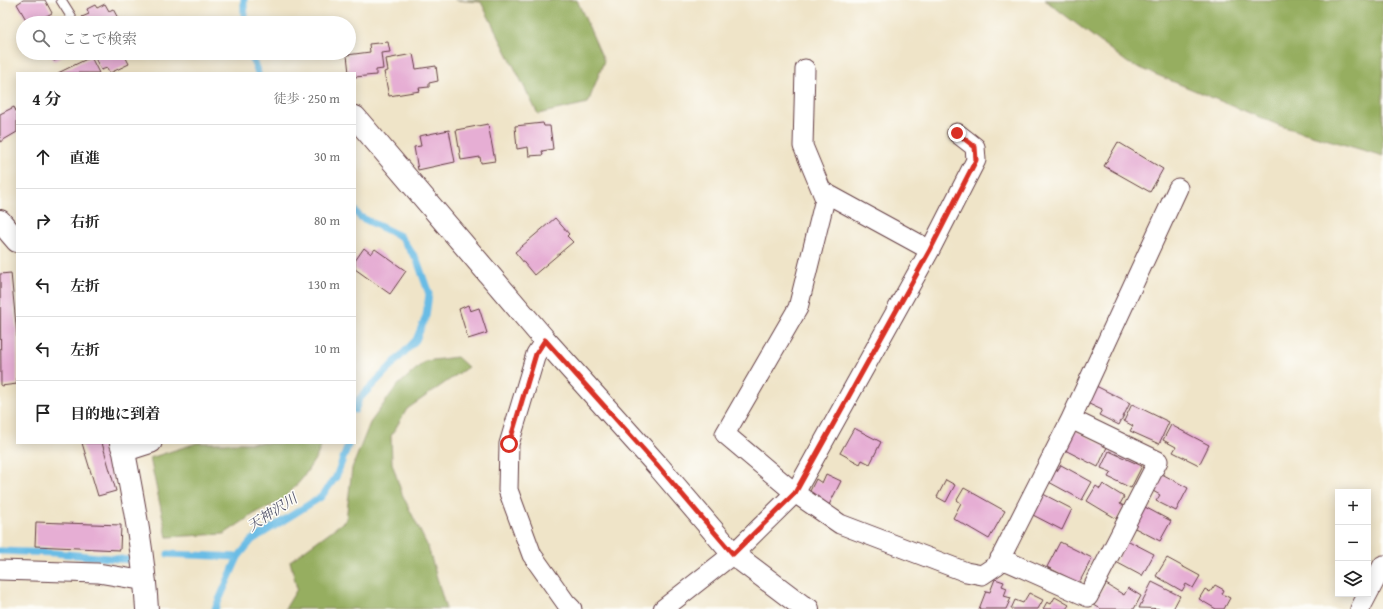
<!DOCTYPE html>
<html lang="ja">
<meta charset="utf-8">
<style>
body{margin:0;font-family:"Gentium Book Plus","Noto Serif JP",serif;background:#f2f2f2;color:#222}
.controls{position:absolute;right:12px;bottom:12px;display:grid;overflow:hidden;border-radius:0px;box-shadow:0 2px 10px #0003}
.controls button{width:36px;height:36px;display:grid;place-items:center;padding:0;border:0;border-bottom:1px solid #e0e0e0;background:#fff;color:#222;font:20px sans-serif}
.stop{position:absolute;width:12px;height:12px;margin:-9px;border:3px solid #d93025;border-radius:50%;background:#fff}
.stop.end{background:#d93025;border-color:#fff;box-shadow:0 1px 4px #0008}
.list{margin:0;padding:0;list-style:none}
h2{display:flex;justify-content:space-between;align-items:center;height:52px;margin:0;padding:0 16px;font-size:17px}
h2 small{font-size:13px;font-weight:400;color:#767676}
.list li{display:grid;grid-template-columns:26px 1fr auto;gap:12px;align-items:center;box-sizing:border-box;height:64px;padding:0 16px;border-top:1px solid #e0e0e0}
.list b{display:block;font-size:15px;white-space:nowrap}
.list em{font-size:13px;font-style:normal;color:#767676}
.icon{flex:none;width:22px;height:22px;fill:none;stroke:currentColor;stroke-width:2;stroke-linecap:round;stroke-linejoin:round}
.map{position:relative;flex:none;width:1383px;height:609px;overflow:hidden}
.search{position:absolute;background:#fff;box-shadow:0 2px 10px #0003;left:16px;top:16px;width:340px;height:44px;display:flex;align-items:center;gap:10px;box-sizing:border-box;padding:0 14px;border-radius:22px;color:#767676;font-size:15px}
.panel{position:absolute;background:#fff;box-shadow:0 2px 10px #0003;left:16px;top:72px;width:340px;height:372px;border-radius:0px}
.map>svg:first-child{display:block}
</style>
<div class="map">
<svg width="1383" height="609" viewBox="0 0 1383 609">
<rect width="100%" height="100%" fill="#fdfcf7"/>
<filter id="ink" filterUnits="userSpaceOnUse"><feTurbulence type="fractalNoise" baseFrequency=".025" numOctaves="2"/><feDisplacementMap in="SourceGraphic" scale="8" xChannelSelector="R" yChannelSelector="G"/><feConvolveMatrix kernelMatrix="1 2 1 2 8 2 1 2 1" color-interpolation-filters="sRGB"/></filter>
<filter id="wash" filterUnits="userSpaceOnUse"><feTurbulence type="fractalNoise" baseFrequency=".012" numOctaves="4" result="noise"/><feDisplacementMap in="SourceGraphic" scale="16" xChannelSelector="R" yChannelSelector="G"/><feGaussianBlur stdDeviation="0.9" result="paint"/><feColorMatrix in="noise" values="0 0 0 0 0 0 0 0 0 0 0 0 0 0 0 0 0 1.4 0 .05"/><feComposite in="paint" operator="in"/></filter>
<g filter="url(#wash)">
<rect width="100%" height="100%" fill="#efe4c8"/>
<path fill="#96ae60" stroke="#706646" d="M455 0H577L604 61 588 103 538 114 481 2Z
M1045 0H1383V156L1281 126 1128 63Z
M457 357 468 367 407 409 391 436 392 463 402 494 428 547 446 609H285L297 589 290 561 346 520 352 468 370 423 396 387 425 361Z
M197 443H322L317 456 302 479 283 500 254 514 224 534 167 537 150 458Z"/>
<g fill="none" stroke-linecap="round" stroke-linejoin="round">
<path stroke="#69bce5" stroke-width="7" d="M244 23V0
M250 53 258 73
M355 211 360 217 400 236 417 260 429 294 426 316 416 340 359 399 355 410
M0 551 55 553 130 560
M168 554 238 557
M215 609 238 557 252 540 321 497 336 477 349 443"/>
</g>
<g id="blocks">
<path fill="#e6aed4" d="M23 0H45L52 13 33 23H28L17 4Z
M105 4 109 11 113 9 119 20 114 23H86L82 17 89 14 87 9 95 5 97 8Z
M388 42 390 52 381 53 383 69 376 70V75L355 77V73H349L347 55 370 52 369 44Z
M50 53H69L54 61Z
M96 53H130L131 56 126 58 129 64 110 73 107 68 101 70 93 54Z
M413 54 416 69 436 66 438 81 429 83V87L419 88 420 91 389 96 384 72 388 71 386 59Z
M91 57 99 73H58Z
M14 107 17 113V132L0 142V114Z
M543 123 544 126H550L553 149 542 151 543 155 529 156 528 147 517 149 515 126Z
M488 124 495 161 481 163 480 157 461 160 456 130Z
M449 130 455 162 418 170 414 147 421 146 419 136Z
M1118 142 1163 169 1150 192 1104 166Z
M555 218 569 234 567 236 573 242 534 275 515 252Z
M364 248 371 254 375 249 406 271 390 294 355 269V261Z
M11 273 17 335V384L1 386 0 274Z
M468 305 470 311 479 308 487 333 468 339 459 309Z
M1096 386 1130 403 1119 425 1099 415 1102 410 1087 403Z
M1132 404 1169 422 1159 444 1130 431 1133 426 1124 421Z
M1171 425 1209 445 1199 465 1173 452 1176 447 1163 440Z
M854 428 881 442 870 464 862 460 860 464 840 453Z
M1074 430 1107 447 1098 467 1065 450Z
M82 443H102L116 491 98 496Z
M1109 451 1142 466 1131 488 1108 477 1111 472 1101 468Z
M1061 465 1092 482 1082 500 1047 481 1054 469 1057 471Z
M826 474 841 481 828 507 807 497 816 479 822 483Z
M1162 474 1188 488 1176 511 1156 501 1160 495 1153 491Z
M946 480 955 485 946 502 937 497Z
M1103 484 1124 497 1120 504 1124 506 1117 519 1087 501 1096 486 1100 489Z
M964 488 1005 511 989 539 953 518 961 503 957 500Z
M1041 493 1072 509 1062 530 1031 514Z
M1143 506 1171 521 1160 541 1133 527Z
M36 522 121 525 120 550 35 546Z
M1127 540 1154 554 1142 576 1116 562Z
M1060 542 1092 558 1079 583 1047 567Z
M1167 558 1200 576 1193 588 1186 584 1182 591 1156 576Z
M995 579 1004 582 1002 586 1007 588 1004 596 1011 598 1006 609H979L986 591 990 592Z
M1152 582 1180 596 1173 609 1139 608Z
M1106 584 1124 595 1128 588 1141 596 1134 609H1101L1094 605Z
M1215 585 1224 590 1222 594 1230 598 1224 609H1216L1199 599 1205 589 1210 592Z
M1029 593 1043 600 1038 609H1011L1015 600 1023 603Z
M1055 597 1069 605 1066 609H1043L1047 602 1051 604Z"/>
</g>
</g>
<g filter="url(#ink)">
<use href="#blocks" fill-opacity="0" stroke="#633d43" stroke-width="1"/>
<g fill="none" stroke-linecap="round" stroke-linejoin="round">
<g stroke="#633d43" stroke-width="11">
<path id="lane" d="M61 0 71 16"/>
</g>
<g stroke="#633d43" stroke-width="21">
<path id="street" d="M805 69 803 146 825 199 798 308 725 434 795 493 840 524 966 572 982 575 997 565 1071 419 1158 461 1088 597 1000 558
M822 191 930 250
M545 340 536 354 509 444 508 490 532 555 566 603 572 609
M1071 419 1178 188
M124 452 152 443
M0 570 98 573 146 581
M663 609 733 554 795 493 930 250 976 160 975 147 957 133
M1360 609 1383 565"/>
</g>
<g stroke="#633d43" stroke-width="24">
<path id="secondary" d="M355 117 545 340 658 466 733 554 802 606 808 609
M0 221 17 241
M121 443 124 452C134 504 144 556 147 609"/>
</g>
<use href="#lane" stroke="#fff" stroke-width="9"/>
<use href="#street" stroke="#fff" stroke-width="19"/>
<use href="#secondary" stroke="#fff" stroke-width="22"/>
</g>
</g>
<g fill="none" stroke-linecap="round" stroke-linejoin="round" filter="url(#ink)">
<path stroke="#d93025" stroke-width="5" d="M509 444 536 354 545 340 658 466 733 554 795 493 930 250 976 160 975 147 957 133"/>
</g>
<g text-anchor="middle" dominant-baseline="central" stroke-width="3" stroke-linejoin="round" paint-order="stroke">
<g font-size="14" font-style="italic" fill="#55566c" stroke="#fdfcf7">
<text transform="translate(272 512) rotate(-33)">天神沢川</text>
</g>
</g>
</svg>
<div class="controls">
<button>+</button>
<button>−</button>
<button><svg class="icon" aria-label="layers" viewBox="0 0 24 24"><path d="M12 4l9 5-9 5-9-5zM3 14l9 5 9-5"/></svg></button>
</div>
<div class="stop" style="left:509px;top:444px"></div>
<div class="stop end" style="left:957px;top:133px"></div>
<div class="search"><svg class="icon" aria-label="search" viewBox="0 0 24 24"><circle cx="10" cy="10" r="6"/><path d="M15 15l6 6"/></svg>ここで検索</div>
<section class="panel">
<h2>4 分<small>徒歩 · 250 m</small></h2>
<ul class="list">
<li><svg class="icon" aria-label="ahead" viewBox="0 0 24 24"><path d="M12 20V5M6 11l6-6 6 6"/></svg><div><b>直進</b></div><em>30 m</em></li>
<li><svg class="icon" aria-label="right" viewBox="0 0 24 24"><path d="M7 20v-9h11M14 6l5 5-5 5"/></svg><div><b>右折</b></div><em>80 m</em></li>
<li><svg class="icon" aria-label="left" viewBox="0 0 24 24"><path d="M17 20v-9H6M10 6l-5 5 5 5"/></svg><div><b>左折</b></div><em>130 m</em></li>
<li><svg class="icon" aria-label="left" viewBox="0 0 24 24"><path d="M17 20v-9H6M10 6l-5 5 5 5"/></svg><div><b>左折</b></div><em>10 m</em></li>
<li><svg class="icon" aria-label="arrive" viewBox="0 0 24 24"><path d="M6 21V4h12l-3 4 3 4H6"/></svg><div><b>目的地に到着</b></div></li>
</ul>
</section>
</div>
